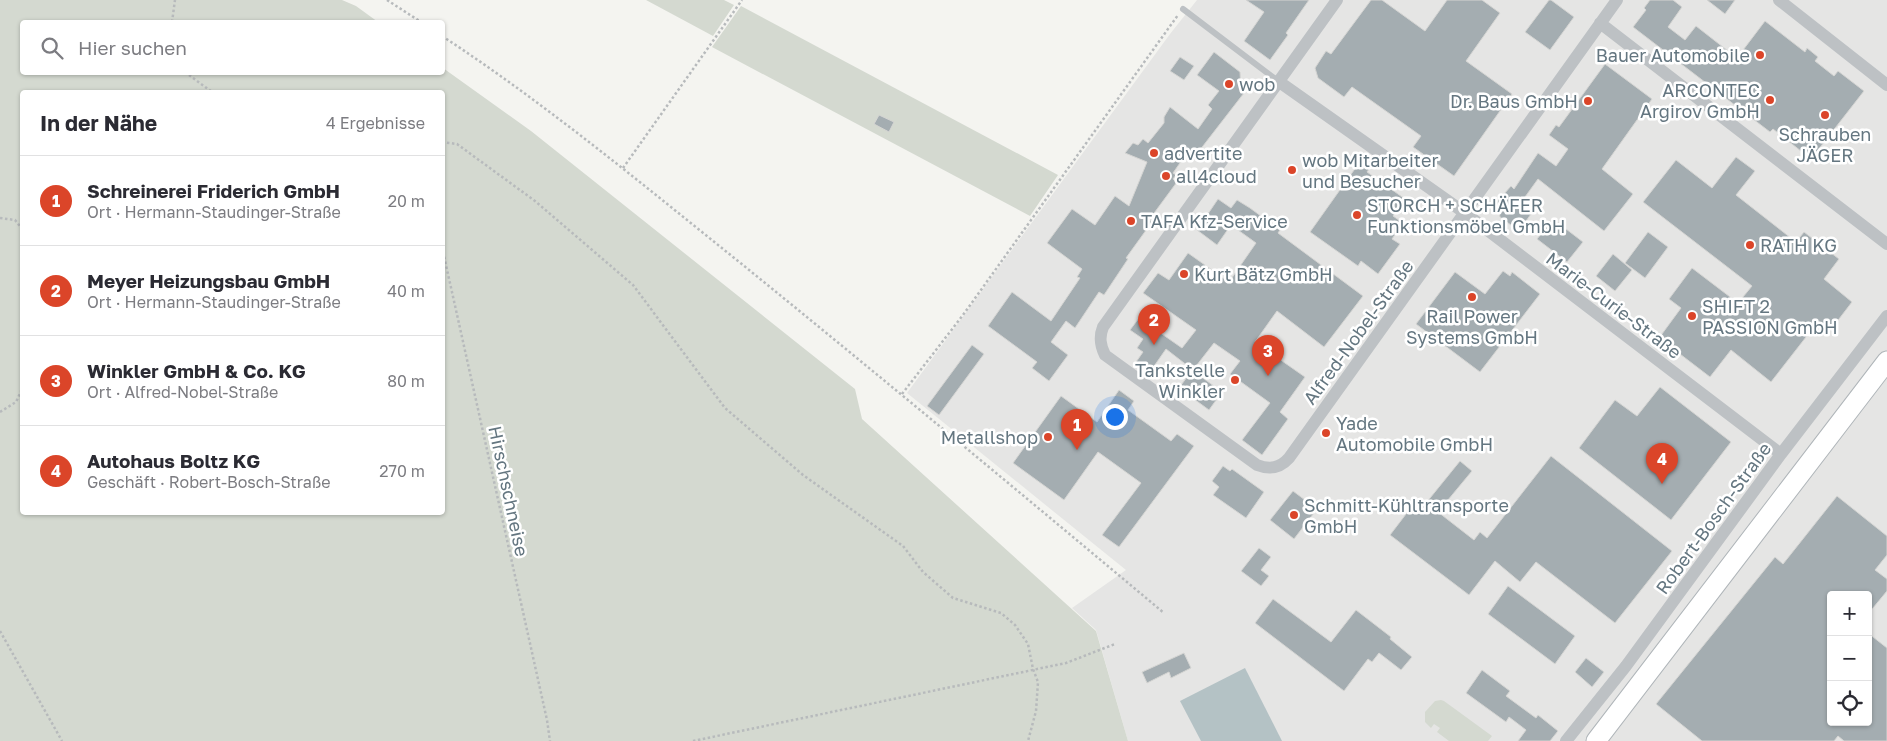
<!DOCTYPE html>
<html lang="de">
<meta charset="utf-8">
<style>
body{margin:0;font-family:"Golos Text",sans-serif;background:#f7f7f7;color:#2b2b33}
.controls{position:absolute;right:15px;bottom:15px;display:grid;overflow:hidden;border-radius:5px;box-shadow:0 1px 4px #0004}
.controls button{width:45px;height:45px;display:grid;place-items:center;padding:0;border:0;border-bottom:1px solid #e1e1e2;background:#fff;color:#2b2b33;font:25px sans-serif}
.you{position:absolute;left:1114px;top:416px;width:18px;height:18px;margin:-12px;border:4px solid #fff;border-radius:50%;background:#1a73e8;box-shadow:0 0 0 8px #1a73e833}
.badge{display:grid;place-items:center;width:32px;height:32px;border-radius:50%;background:#db4529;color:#fff;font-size:16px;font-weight:700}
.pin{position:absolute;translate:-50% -41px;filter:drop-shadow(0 1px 2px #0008)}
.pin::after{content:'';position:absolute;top:26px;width:18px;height:15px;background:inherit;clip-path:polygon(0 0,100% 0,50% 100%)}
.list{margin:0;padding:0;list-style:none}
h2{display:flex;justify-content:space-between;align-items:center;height:65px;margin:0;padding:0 20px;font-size:21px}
h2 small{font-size:16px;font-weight:400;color:#7c7c81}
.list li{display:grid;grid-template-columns:32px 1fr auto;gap:15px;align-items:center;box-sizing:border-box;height:90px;padding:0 20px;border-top:1px solid #e1e1e2}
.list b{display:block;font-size:19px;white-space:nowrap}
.list p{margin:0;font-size:16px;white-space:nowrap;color:#7c7c81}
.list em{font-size:16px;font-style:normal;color:#7c7c81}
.icon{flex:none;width:28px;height:28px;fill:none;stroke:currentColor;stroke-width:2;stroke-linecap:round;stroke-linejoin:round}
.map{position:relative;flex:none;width:1887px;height:741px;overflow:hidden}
.search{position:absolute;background:#fff;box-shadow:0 1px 4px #0004;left:20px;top:20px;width:425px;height:55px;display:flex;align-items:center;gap:12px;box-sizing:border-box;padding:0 18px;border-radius:5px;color:#7c7c81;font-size:19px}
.panel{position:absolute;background:#fff;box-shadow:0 1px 4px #0004;left:20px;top:90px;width:425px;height:425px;border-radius:5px}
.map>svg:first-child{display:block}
</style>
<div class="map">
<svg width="1887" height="741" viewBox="0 0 1887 741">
<rect width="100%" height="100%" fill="#f4f4f0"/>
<path fill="#e5e5e4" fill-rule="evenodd" d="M1197 0H1887V741H1128L1096 630 1072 608 1126 570 907 393 1170 34ZM1831 595H1868V722H1831Z"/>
<path fill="#d4d9d0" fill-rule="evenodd" d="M0 0H342L356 6 378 22H22V72H442L443 68 531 131 855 389 862 419 1096 631 1128 741H0ZM442 92V512H22V92Z
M646 0H724L734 5 713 36Z
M741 6 1058 175 1030 216 712 47Z
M1441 700 1444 701 1492 736 1488 741H1449L1437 732 1440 728 1434 724 1431 728 1425 722V712L1435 701Z"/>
<path fill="#b4c2c5" d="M1245 668 1282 741H1201L1180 701Z"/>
<path fill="#a4adb1" stroke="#d5d5d3" d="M1246 0H1309L1286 33 1288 35 1270 60 1244 41 1264 12Z
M1371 0H1382L1425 31 1447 0H1482L1500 13 1466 61 1512 94 1454 176 1413 147 1421 136 1352 87 1344 97 1318 78 1315 68 1326 51 1331 54Z
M1549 0H1551L1574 17 1550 50 1525 32Z
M1650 0H1673L1682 7 1668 27 1685 40 1696 26 1737 58 1765 21 1805 52 1807 48 1818 57 1815 61 1834 76 1838 71 1864 91 1811 159 1773 129 1770 132 1633 27 1646 10 1644 8Z
M1707 0H1735L1725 14Z
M1214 52 1240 72 1241 91 1244 93 1196 155 1189 150 1173 173 1176 175 1173 179 1177 182 1149 220 1152 222 1126 258 1128 259 1104 295 1099 292 1075 328 1066 321 1051 342 1068 355 1049 381 1032 368 1037 362 988 326 1012 292 1051 321 1080 278 1077 277 1082 269 1047 243 1072 209 1095 225 1115 196 1129 206 1147 162 1125 153 1133 143 1138 145 1143 139 1148 143 1164 123V117L1170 107 1198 129 1212 109 1208 105 1219 91 1197 75Z
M1180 57 1194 66 1184 80 1170 71Z
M1605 64 1652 99 1602 169 1633 194 1604 231 1538 179 1525 197 1528 199 1522 207 1531 214 1519 231 1500 217 1497 202 1511 186 1514 189 1538 153 1556 166 1568 149 1549 135 1556 125 1559 127Z
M879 115 894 122 889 132 874 124Z
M1364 156 1373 163 1367 172 1405 199 1393 216 1403 223 1392 239 1400 244 1378 274 1361 261 1358 266 1310 232Z
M1736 157 1755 171 1736 195 1796 242 1804 232 1839 259 1824 279 1852 302 1829 332 1817 323 1771 382 1731 350 1710 377 1659 338 1681 308 1669 299 1692 268 1738 303 1752 286 1643 202 1676 160 1712 188Z
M1218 199 1231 208 1237 200 1250 208 1280 230 1278 233 1363 296 1324 347 1277 311 1255 342 1305 377 1280 412 1288 419 1262 455 1242 440 1270 403 1230 374 1240 361 1214 343 1193 370 1166 349 1150 372 1136 362 1143 352 1137 348 1143 339 1130 330 1139 318 1182 348 1196 330 1143 293 1158 273 1169 280 1188 253 1229 282 1256 243 1231 225 1217 245 1197 230Z
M1553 219 1583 242 1567 262 1537 239Z
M1648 232 1668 247 1645 278 1625 263Z
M1613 254 1632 270 1615 291 1596 276Z
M1503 271 1510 276 1512 272 1540 294 1480 372 1416 324 1455 272 1485 294Z
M972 345 984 354 939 415 927 406Z
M1192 370 1222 392 1209 410 1179 388Z
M1660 387 1731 442 1671 520 1579 448 1615 400 1637 416Z
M1119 390 1134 401 1128 410 1171 441 1177 434 1194 446 1119 547 1102 535 1141 483 1098 452 1064 500 1013 463 1061 396 1097 422Z
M1551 456 1672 551 1615 623 1536 562 1520 582 1495 561 1469 595 1390 535 1419 497 1426 503 1460 461 1472 471 1438 512 1474 540 1480 532 1487 538Z
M1223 466 1230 471 1232 469 1264 492 1246 518 1213 495 1219 487 1212 481Z
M1293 491 1317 509 1294 539 1270 520Z
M1837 496 1887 536V555L1875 570 1887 579V591L1868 614V595H1831V722H1868V633L1887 648V741H1844L1838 736 1834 741H1702L1656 704 1775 557 1783 564Z
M1259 548 1271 557 1261 570 1269 576 1261 586 1241 571Z
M1508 586 1575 636 1555 664 1488 614Z
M1273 599 1331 642 1356 610 1391 637 1390 639 1412 657 1401 670 1379 653 1372 662 1368 659 1344 691 1255 623Z
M1184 653 1191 668 1171 678 1169 672 1147 683 1142 672Z
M1586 658 1604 672 1592 687 1575 672Z
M1482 670 1510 691 1506 696 1536 718 1538 715 1558 731 1550 741H1518L1526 730 1509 717 1506 722 1466 693Z"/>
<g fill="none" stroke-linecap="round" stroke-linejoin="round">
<g stroke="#afb5b9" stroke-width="21">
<path id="secondary" d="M1596 741 1887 361"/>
</g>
<path stroke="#b7babc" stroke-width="2.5" stroke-dasharray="2.5 2.5" stroke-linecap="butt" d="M387 0 421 22
M172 22 175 0
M442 36C546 104 642 184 738 261 881 377 1023 495 1164 613
M185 72 212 92
M442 142 457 144 535 201 633 285 725 408 803 475 903 546 923 572 953 598 1001 613 1015 625 1028 644 1033 669 1038 682 1036 711 1028 741
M623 168 742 0
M0 218 15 220 22 229
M442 247 547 720 550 741
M902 394 963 315 1178 15
M0 412 16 402 22 389
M0 631 62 741
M693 741 1066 663 1115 644"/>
<path stroke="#bdc1c4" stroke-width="6" d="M1183 9 1278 81"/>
<path stroke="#bdc1c4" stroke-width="12" d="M1337 0 1103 327C1099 337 1100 345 1105 355L1257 465C1270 470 1280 468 1289 458L1617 0
M1779 0 1887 85
M1600 23 1887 244
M1278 81 1465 213 1781 454
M1566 741 1626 666 1781 454 1887 316"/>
<use href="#secondary" stroke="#fff" stroke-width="19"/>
</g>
<g fill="#db4529" stroke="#fff" stroke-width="2">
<circle cx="1760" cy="55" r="5"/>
<circle cx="1229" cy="84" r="5"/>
<circle cx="1770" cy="100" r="5"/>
<circle cx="1588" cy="101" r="5"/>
<circle cx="1825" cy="115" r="5"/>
<circle cx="1154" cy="153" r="5"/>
<circle cx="1292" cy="170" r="5"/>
<circle cx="1166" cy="176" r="5"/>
<circle cx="1357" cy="215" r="5"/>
<circle cx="1131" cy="221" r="5"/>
<circle cx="1750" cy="245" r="5"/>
<circle cx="1184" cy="274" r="5"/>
<circle cx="1472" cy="297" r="5"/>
<circle cx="1692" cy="316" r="5"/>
<circle cx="1235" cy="380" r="5"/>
<circle cx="1326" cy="433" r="5"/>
<circle cx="1048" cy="437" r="5"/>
<circle cx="1294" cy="515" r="5"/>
</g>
<g text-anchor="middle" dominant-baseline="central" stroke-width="5" stroke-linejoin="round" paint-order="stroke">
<g font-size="18" fill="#647680" stroke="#fff" text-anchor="start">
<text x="1750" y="55" text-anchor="end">Bauer Automobile</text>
<text x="1239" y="84">wob</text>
<text x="1760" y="90" text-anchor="end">ARCONTEC<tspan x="1760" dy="21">Argirov GmbH</tspan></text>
<text x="1578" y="101" text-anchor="end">Dr. Baus GmbH</text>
<text x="1825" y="134" text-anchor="middle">Schrauben<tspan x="1825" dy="21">JÄGER</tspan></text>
<text x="1164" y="153">advertite</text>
<text x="1302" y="160">wob Mitarbeiter<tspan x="1302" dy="21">und Besucher</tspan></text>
<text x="1176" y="176">all4cloud</text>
<text x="1367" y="205">STORCH + SCHÄFER<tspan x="1367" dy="21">Funktionsmöbel GmbH</tspan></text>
<text x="1141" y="221">TAFA Kfz-Service</text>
<text x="1760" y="245">RATH KG</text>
<text x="1194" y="274">Kurt Bätz GmbH</text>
<text x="1702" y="306">SHIFT 2<tspan x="1702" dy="21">PASSION GmbH</tspan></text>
<text x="1472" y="316" text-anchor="middle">Rail Power<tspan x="1472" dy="21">Systems GmbH</tspan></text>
<text x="1225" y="370" text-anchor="end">Tankstelle<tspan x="1225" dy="21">Winkler</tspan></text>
<text x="1336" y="423">Yade<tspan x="1336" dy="21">Automobile GmbH</tspan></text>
<text x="1038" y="437" text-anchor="end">Metallshop</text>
<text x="1304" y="505">Schmitt-Kühltransporte<tspan x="1304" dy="21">GmbH</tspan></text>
</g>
<g font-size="18" fill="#647680" stroke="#fff">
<text transform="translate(1614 305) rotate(37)">Marie-Curie-Straße</text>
<text transform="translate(1358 332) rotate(-54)">Alfred-Nobel-Straße</text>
<text transform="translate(509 491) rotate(78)">Hirschschneise</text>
<text transform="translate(1713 518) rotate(-54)">Robert-Bosch-Straße</text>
</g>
</g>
</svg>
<div class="controls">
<button>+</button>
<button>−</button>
<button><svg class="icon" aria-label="locate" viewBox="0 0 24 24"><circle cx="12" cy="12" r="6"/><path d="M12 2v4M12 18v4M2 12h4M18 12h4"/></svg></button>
</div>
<div class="you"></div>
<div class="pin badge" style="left:1077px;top:450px">1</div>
<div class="pin badge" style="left:1154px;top:345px">2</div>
<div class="pin badge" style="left:1268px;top:376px">3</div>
<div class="pin badge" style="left:1662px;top:484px">4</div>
<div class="search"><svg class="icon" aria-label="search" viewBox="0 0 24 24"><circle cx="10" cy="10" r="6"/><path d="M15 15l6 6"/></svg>Hier suchen</div>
<section class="panel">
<h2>In der Nähe<small>4 Ergebnisse</small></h2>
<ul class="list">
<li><span class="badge">1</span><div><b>Schreinerei Friderich GmbH</b><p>Ort · Hermann-Staudinger-Straße</p></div><em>20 m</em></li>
<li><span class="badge">2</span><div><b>Meyer Heizungsbau GmbH</b><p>Ort · Hermann-Staudinger-Straße</p></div><em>40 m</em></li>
<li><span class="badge">3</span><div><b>Winkler GmbH &amp; Co. KG</b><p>Ort · Alfred-Nobel-Straße</p></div><em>80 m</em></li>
<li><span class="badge">4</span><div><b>Autohaus Boltz KG</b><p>Geschäft · Robert-Bosch-Straße</p></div><em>270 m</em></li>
</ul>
</section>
</div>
